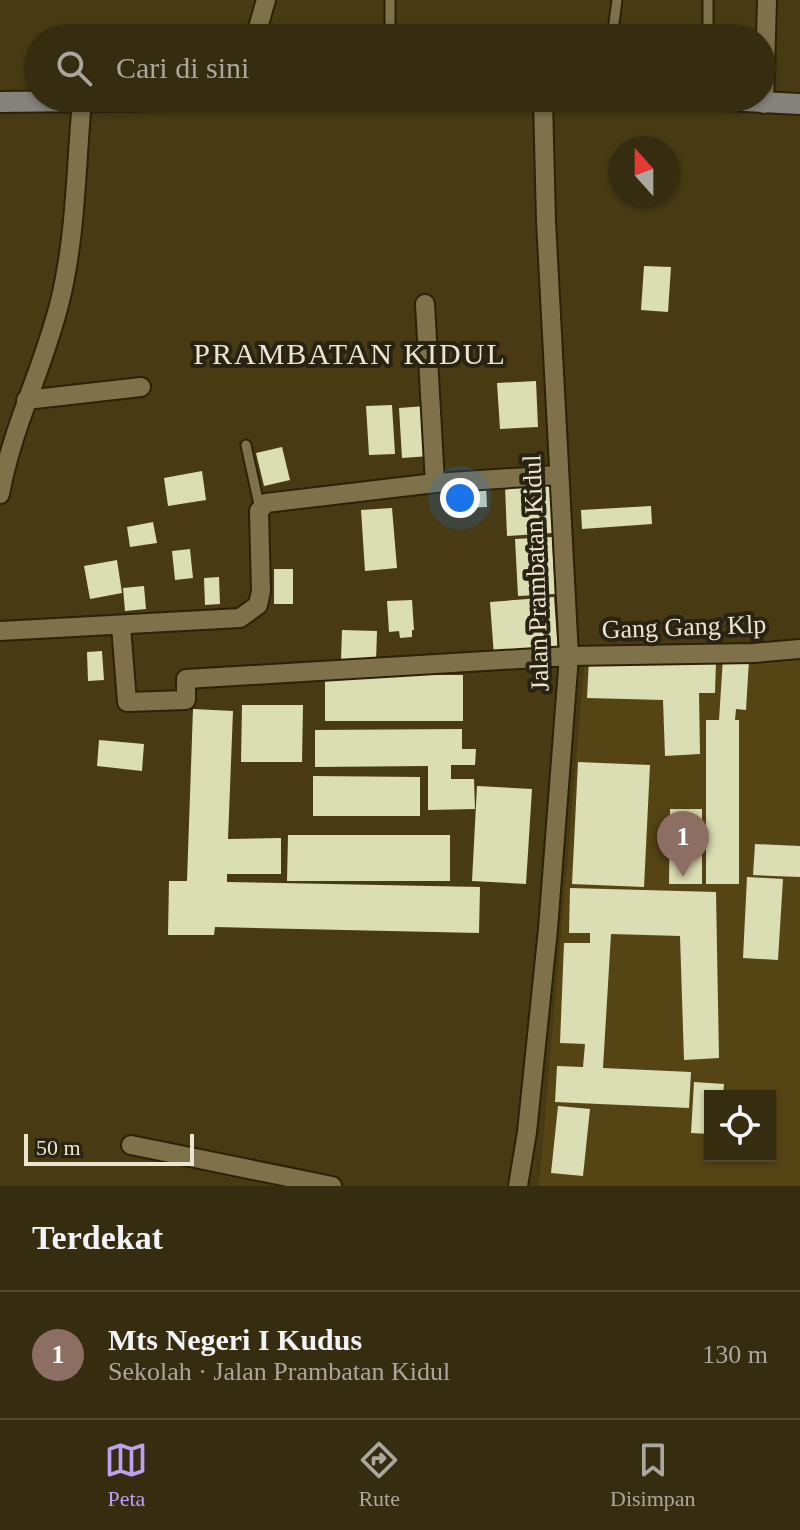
<!DOCTYPE html>
<html lang="id">
<meta charset="utf-8">
<style>
body{margin:0;font-family:Georgia,serif;background:#3d3418;color:#f1f3f6}
.controls{position:absolute;right:24px;bottom:24px;display:grid;overflow:hidden;border-radius:0px;box-shadow:0 2px 6px #0004}
.controls button{width:72px;height:72px;display:grid;place-items:center;padding:0;border:0;border-bottom:2px solid #50482f;background:#362c0f;color:#f1f3f6;font:40px sans-serif}
.compass{position:absolute;left:608px;top:136px;width:72px;height:72px;border-radius:50%;background:#362c0f;box-shadow:0 2px 6px #0004;rotate:339deg}
.scale{position:absolute;left:24px;bottom:20px;width:170px;box-sizing:border-box;padding-left:8px;border:4px solid #ede5d0;border-top:0;font-size:22px;line-height:28px;white-space:nowrap;color:#ede5d0;-webkit-text-stroke:6px #292313;paint-order:stroke}
.you{position:absolute;left:460px;top:498px;width:28px;height:28px;margin:-20px;border:6px solid #fff;border-radius:50%;background:#1a73e8;box-shadow:0 0 0 12px #1a73e833}
.badge{display:grid;place-items:center;width:52px;height:52px;border-radius:50%;background:#bca0f2;color:#fff;font-size:26px;font-weight:700}
.pin{position:absolute;translate:-50% -66px;filter:drop-shadow(0 2px 4px #0008)}
.pin::after{content:'';position:absolute;top:42px;width:28px;height:24px;background:inherit;clip-path:polygon(0 0,100% 0,50% 100%)}
.list{margin:0;padding:0;list-style:none}
h2{display:flex;justify-content:space-between;align-items:center;height:104px;margin:0;padding:0 32px;font-size:34px}
h2 small{font-size:26px;font-weight:400;color:#aaa79e}
.list li{display:grid;grid-template-columns:52px 1fr auto;gap:24px;align-items:center;box-sizing:border-box;height:128px;padding:0 32px;border-top:2px solid #50482f}
.list b{display:block;font-size:30px;white-space:nowrap}
.list p{margin:0;font-size:26px;white-space:nowrap;color:#aaa79e}
.list em{font-size:26px;font-style:normal;color:#aaa79e}
.icon{flex:none;width:44px;height:44px;fill:none;stroke:currentColor;stroke-width:2;stroke-linecap:round;stroke-linejoin:round}
.map{position:relative;flex:none;width:800px;height:1186px;overflow:hidden}
.search{position:absolute;background:#362c0f;box-shadow:0 2px 6px #0004;left:24px;right:24px;top:24px;height:88px;display:flex;align-items:center;gap:20px;box-sizing:border-box;padding:0 28px;border-radius:44px;color:#aaa79e;font-size:30px}
.sheet{height:232px;background:#362c0f}
nav{display:flex;justify-content:space-around;align-items:center;box-sizing:border-box;height:112px;border-top:2px solid #50482f;background:#362c0f;font-size:22px;color:#aaa79e}
nav a{display:grid;justify-items:center;gap:4px}
nav .on{color:#bca0f2}
.map>svg:first-child{display:block}
</style>
<div class="map">
<svg width="800" height="1186" viewBox="0 0 800 1186">
<rect width="100%" height="100%" fill="#483b14"/>
<path fill="#554515" fill-rule="evenodd" d="M800 657V1186H539L585 658ZM710 1096H770V1156H710Z"/>
<path fill="#dbddb2" d="M644 266 671 267 668 312 641 310Z
M536 381 538 427 500 429 497 383Z
M392 405 395 454 369 455 366 406Z
M426 406 430 456 402 458 399 408Z
M282 447 290 480 264 486 256 453Z
M202 471 206 500 168 506 164 478Z
M486 483 487 507 462 508 461 484Z
M551 484 553 533 507 536 505 486Z
M651 506 652 524 582 529 581 510Z
M392 508 397 568 365 571 361 510Z
M153 522 157 543 130 547 127 527Z
M552 537 555 594 518 596 515 539Z
M190 549 193 578 175 580 172 551Z
M117 560 122 593 90 599 84 566Z
M274 569H293V604H274Z
M219 577 220 604 205 605 204 578Z
M144 586 146 609 125 611 123 588Z
M554 597 558 651 494 656 490 602Z
M412 600 414 630H412V637L400 638 399 631 389 632 387 601Z
M342 630 377 631 376 661 341 660Z
M102 651 104 680 88 681 87 652Z
M723 658 749 660 746 710 736 709 735 720H739V884H706V720H719Z
M589 659 716 662 715 693H699L700 754 665 756 663 700 587 698Z
M325 675H463V721H325Z
M242 705H303L302 762H241Z
M193 709 233 711 228 839 281 838V874H227V882L480 887 479 933 215 927 214 935H168L169 881H187Z
M462 729V749H476L475 765H451V779H474L475 809 428 810V766L315 767V730Z
M99 740 144 744 142 771 97 766Z
M578 762 650 765 644 887 572 884Z
M313 776 420 777V816H313Z
M477 786 532 789 526 884 472 881Z
M670 809H702V884H669Z
M288 835H450V881H287Z
M755 844 800 846V877L753 875Z
M747 877 783 879 778 960 743 958Z
M570 888 716 892 719 1058 684 1060 680 936 611 934 603 1068 691 1072 689 1108 555 1102 557 1066 583 1067 585 1044 560 1043 564 943H590V933H569Z
M694 1082 724 1084 723 1096H710V1134L691 1133Z
M558 1106 590 1109 583 1176 551 1173Z"/>
<g fill="none" stroke-linecap="round" stroke-linejoin="round">
<g stroke="#2c2205" stroke-width="13">
<path id="lane" d="M390 38V0
M612 38 617 0
M708 38V0
M246 445 260 509"/>
</g>
<g stroke="#2c2205" stroke-width="22">
<path id="street" d="M255 38 266 0
M764 104 767 0
M425 304 435 483
M26 400 141 387
M0 494C12 427 44 367 60 301 76 236 76 166 82 100
M121 626 127 702 186 700V679L569 656 754 653 800 649
M0 631 240 618 258 605 261 591 259 511 266 503 435 483 558 475
M131 1145 332 1186
M518 1186 527 1132 548 929 569 656 546 221 543 100"/>
</g>
<g stroke="#2c2205" stroke-width="24">
<path id="secondary" d="M465 98 706 99 800 104
M0 102 330 98"/>
</g>
<use href="#lane" stroke="#7f714a" stroke-width="9"/>
<use href="#street" stroke="#7f714a" stroke-width="18"/>
<use href="#secondary" stroke="#85827d" stroke-width="20"/>
</g>
<g text-anchor="middle" dominant-baseline="central" stroke-width="8" stroke-linejoin="round" paint-order="stroke">
<g font-size="26" fill="#ede5d0" stroke="#292313">
<text transform="translate(536 573) rotate(-92)">Jalan Prambatan Kidul</text>
<text transform="translate(684 627) rotate(-2)">Gang Gang Klp</text>
</g>
<g font-size="30" letter-spacing="2" fill="#ede5d0" stroke="#292313">
<text x="350" y="353">PRAMBATAN KIDUL</text>
</g>
</g>
</svg>
<div class="controls">
<button><svg class="icon" aria-label="locate" viewBox="0 0 24 24"><circle cx="12" cy="12" r="6"/><path d="M12 2v4M12 18v4M2 12h4M18 12h4"/></svg></button>
</div>
<svg class="compass" viewBox="-18 -18 36 36"><path d="M0-13l5 13h-10z" fill="#e53935"/><path d="M0 13l5-13h-10z" fill="#aaa79e"/></svg>
<div class="scale">50 m</div>
<div class="you"></div>
<div class="pin badge" style="left:683px;top:877px;background:#8d6e63">1</div>
<div class="search"><svg class="icon" aria-label="search" viewBox="0 0 24 24"><circle cx="10" cy="10" r="6"/><path d="M15 15l6 6"/></svg>Cari di sini</div>
</div>
<section class="sheet">
<h2>Terdekat<small></small></h2>
<ul class="list">
<li><span class="badge" style="background:#8d6e63">1</span><div><b>Mts Negeri I Kudus</b><p>Sekolah · Jalan Prambatan Kidul</p></div><em>130 m</em></li>
</ul>
</section>
<nav>
<a class="on"><svg class="icon" aria-label="map" viewBox="0 0 24 24"><path d="M3 6l6-2 6 2 6-2v14l-6 2-6-2-6 2zM9 4v14M15 6v14"/></svg>Peta</a>
<a><svg class="icon" aria-label="directions" viewBox="0 0 24 24"><path d="M12 3l9 9-9 9-9-9zM9 14v-3h6M13 9l2 2-2 2"/></svg>Rute</a>
<a><svg class="icon" aria-label="saved" viewBox="0 0 24 24"><path d="M7 4h10v16l-5-4-5 4z"/></svg>Disimpan</a>
</nav>
